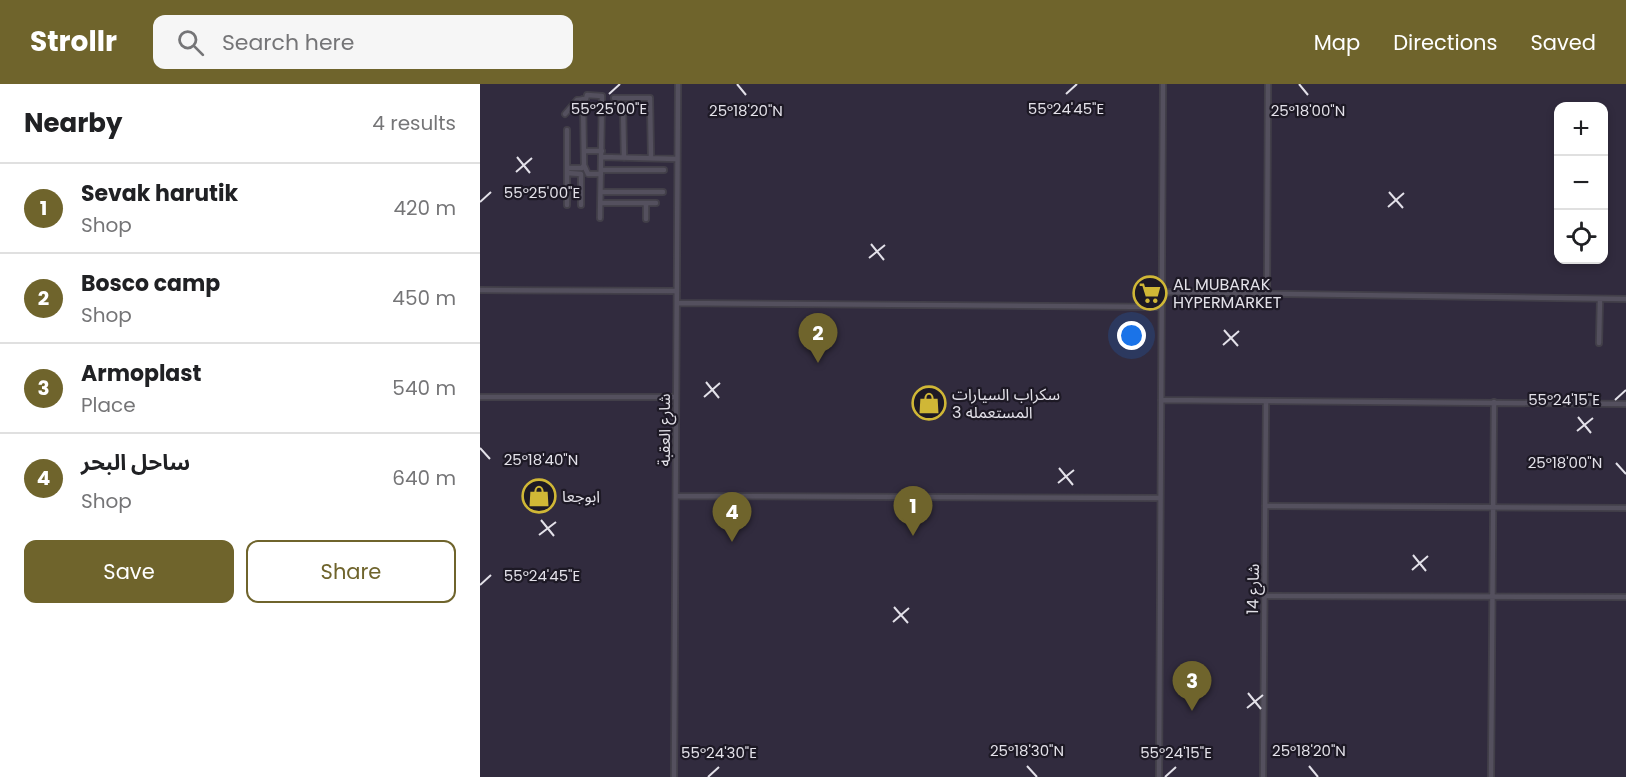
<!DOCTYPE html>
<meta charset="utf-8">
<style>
body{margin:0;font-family:Poppins,"Noto Sans Arabic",sans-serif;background:#f6f6f6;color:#202124}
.controls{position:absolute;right:18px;top:18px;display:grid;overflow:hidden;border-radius:12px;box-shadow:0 3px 9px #0003}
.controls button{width:54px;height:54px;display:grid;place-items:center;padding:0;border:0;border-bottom:2px solid #e0e0e0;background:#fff;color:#202124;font:30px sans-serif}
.you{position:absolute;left:652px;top:252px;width:21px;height:21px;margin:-15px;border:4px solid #fff;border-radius:50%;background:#1a73e8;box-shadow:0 0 0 9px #1a73e833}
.badge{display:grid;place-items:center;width:39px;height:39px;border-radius:50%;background:#6f642c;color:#fff;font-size:20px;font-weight:700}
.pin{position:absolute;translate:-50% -50px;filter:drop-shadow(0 2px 3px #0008)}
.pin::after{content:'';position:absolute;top:32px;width:21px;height:18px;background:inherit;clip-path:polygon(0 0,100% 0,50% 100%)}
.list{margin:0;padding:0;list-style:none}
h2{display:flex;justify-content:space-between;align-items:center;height:78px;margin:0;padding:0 24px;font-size:26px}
h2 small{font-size:20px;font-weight:400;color:#757577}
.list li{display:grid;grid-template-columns:39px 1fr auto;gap:18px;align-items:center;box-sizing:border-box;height:90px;padding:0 24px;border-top:2px solid #e0e0e0}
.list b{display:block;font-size:22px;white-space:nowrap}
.list p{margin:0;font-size:20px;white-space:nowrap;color:#757577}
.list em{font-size:20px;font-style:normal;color:#757577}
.actions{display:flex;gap:12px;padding:18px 24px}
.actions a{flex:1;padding:14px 0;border:2px solid #6f642c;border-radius:12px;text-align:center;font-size:21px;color:#6f642c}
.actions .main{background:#6f642c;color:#fff}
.icon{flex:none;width:33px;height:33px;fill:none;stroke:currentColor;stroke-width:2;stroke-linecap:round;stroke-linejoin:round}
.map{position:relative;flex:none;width:1146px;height:693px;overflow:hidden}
header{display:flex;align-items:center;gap:36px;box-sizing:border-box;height:84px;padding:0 30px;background:#6f642c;color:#fff}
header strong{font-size:28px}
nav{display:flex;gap:33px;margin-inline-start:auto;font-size:21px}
.search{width:420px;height:54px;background:#f6f6f6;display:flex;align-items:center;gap:15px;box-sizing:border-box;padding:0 21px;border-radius:12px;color:#757577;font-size:22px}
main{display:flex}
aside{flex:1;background:#fff}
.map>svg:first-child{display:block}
</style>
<header>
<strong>Strollr</strong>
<div class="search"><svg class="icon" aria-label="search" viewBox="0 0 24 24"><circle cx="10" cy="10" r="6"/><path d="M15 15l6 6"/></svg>Search here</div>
<nav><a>Map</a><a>Directions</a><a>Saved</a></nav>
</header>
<main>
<aside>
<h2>Nearby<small>4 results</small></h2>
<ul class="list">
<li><span class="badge">1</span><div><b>Sevak harutik</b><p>Shop</p></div><em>420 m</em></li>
<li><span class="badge">2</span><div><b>Bosco camp</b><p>Shop</p></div><em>450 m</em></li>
<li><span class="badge">3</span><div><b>Armoplast</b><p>Place</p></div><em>540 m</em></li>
<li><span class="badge">4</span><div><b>ساحل البحر</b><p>Shop</p></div><em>640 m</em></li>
</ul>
<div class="actions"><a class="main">Save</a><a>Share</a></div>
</aside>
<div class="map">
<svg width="1146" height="693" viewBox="0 0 1146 693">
<rect width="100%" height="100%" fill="#26222f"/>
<path fill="#312b3e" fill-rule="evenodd" d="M0 0H1146V693H0ZM1078 22H1124V176H1078Z"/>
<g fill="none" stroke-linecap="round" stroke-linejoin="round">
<g stroke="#423f49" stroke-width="8">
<path id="minor" d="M134 14H170L171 74
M143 21 144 74
M85 30 97 16 106 15 107 11 122 12 120 134
M104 67H122
M122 73 197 75
M104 81 108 90H121
M87 84H102L104 81 103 15
M121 86H184
M87 89 101 90V121
M121 108H183
M121 119H176
M87 121V46
M166 135V119
M0 206 197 207
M681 208 1146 215
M787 210 788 0
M197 219 681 223
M1119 259 1120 215
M0 313H196
M681 316 1146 320
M196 412 680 414
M785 422 1146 424
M785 512 1146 513
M194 693 198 0
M679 693 683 0
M783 693 786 317
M1011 693 1014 318"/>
</g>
<use href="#minor" stroke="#54505e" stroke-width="4.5"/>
</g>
<path fill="none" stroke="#e3e1e9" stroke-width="2" d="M257 0 266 11M819 0 828 11M129 10 140 0M586 10 597 0M37 73 50 89M36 88 52 74M909 108 923 124M0 118 11 108M908 123 924 109M391 160 404 176M389 174 405 161M744 246 758 262M743 261 759 247M226 298 239 314M224 313 240 299M1135 316 1146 306M1098 333 1111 349M1097 347 1113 334M0 364 10 375M1136 379 1146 390M579 384 593 401M578 399 594 386M61 436 74 452M59 451 76 438M933 471 946 487M932 486 948 472M0 501 11 491M414 523 428 539M413 538 429 524M768 609 781 625M767 624 783 611M547 682 557 693M829 682 838 693M228 693 239 683M685 693 696 683"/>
<defs>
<g id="supermarket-ring" transform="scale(1.725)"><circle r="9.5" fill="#1d1925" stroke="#d0b736" stroke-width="1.5"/><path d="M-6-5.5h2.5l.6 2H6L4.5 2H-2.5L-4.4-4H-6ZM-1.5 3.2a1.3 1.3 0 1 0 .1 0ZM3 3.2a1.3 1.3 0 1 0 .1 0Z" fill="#d0b736"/></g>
<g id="shop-ring" transform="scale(1.725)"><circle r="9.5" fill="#1d1925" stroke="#d0b736" stroke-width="1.5"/><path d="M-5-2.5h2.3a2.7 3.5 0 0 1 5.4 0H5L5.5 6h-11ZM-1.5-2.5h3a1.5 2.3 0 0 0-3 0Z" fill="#d0b736"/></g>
</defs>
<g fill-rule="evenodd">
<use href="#supermarket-ring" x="670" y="209"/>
<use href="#shop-ring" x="449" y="319"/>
<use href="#shop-ring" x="59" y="412"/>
</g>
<g text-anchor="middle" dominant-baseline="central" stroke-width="4.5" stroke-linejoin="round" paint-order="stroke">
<g font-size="16" fill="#e3e1e9" stroke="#1d1925" text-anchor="start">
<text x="693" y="200">AL MUBARAK<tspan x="693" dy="18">HYPERMARKET</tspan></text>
<text x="472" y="310">سكراب السيارات<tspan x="472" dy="18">المستعمله 3</tspan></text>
<text x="82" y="412">ابوجعا</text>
</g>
<g font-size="16" fill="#e3e1e9" stroke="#1d1925">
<text transform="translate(184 346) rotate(-90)">شارع العقبة</text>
<text transform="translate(773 505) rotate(-89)">شارع 14</text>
</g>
</g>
<g font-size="15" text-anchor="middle" fill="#e3e1e9" stroke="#1d1925" stroke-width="4.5" stroke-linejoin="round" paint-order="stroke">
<text x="129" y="30">55°25'00"E</text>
<text x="586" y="30">55°24'45"E</text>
<text x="266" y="32">25°18'20"N</text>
<text x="828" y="32">25°18'00"N</text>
<text x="62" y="114">55°25'00"E</text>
<text x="1084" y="321">55°24'15"E</text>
<text x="61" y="381">25°18'40"N</text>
<text x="1085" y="384">25°18'00"N</text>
<text x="62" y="497">55°24'45"E</text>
<text x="547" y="672">25°18'30"N</text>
<text x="829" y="672">25°18'20"N</text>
<text x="239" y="674">55°24'30"E</text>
<text x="696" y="674">55°24'15"E</text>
</g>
</svg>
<div class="controls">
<button>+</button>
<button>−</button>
<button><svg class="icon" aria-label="locate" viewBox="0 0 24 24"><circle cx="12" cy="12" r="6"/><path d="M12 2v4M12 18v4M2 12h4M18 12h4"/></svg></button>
</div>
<div class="you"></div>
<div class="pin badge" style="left:433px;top:452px">1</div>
<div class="pin badge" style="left:338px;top:279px">2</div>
<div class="pin badge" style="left:712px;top:627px">3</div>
<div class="pin badge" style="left:252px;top:458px">4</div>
</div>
</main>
